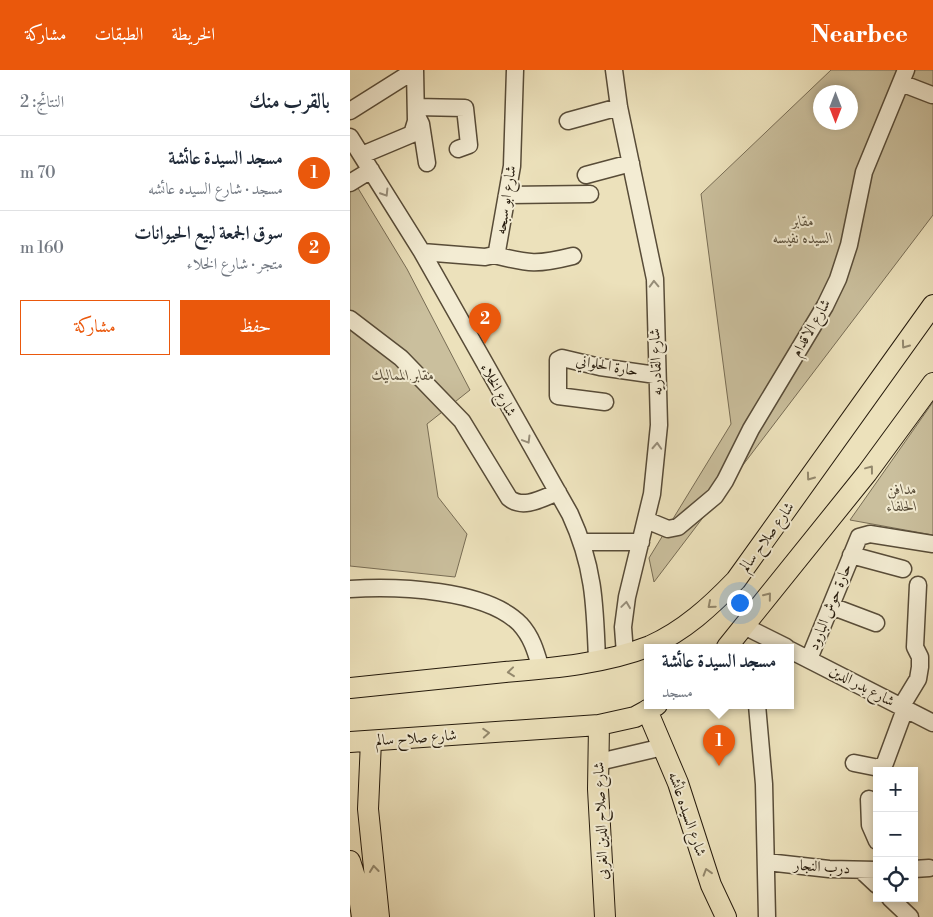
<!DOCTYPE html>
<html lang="ar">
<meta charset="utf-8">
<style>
body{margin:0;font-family:"Libre Bodoni",Amiri,serif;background:#f6f6f7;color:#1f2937;direction:rtl}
.controls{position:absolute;right:15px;bottom:15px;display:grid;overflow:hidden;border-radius:0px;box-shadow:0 2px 8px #0003}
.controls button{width:45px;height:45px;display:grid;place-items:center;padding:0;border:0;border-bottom:1px solid #e0e1e3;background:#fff;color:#1f2937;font:25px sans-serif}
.compass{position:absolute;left:463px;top:15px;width:45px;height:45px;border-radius:50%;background:#fff;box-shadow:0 2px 8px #0003;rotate:180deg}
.you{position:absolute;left:389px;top:532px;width:18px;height:18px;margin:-12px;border:4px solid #fff;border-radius:50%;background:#1a73e8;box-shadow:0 0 0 8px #1a73e833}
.badge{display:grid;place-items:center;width:32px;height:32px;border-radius:50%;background:#ea580c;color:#fff;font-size:16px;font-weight:700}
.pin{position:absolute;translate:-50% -41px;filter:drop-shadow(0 1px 2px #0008)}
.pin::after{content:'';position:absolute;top:26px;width:18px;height:15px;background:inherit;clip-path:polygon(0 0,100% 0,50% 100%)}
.popup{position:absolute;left:294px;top:574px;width:150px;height:65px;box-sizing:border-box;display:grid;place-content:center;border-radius:0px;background:#fff;filter:drop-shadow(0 1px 4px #0005);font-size:16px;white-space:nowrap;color:#747a83}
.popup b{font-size:19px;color:#1f2937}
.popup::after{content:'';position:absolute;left:50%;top:100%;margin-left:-10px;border:10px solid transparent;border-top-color:#fff}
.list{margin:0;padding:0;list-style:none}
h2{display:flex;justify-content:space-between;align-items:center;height:65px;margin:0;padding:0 20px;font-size:21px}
h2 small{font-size:16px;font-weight:400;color:#747a83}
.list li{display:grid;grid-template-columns:32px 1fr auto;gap:15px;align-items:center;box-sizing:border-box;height:75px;padding:0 20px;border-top:1px solid #e0e1e3}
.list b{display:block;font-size:19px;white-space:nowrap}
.list p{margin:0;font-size:16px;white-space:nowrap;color:#747a83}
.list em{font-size:16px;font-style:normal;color:#747a83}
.actions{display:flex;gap:10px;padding:15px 20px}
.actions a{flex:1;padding:11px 0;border:1px solid #ea580c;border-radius:0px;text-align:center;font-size:18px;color:#ea580c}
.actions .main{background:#ea580c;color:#fff}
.icon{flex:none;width:28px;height:28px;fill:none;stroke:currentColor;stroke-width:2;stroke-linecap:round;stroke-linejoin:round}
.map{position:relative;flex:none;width:583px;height:847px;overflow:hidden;direction:ltr}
header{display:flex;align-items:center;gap:30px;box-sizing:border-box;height:70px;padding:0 25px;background:#ea580c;color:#fff}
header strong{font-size:24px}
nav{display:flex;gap:28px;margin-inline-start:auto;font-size:18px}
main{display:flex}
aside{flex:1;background:#fff}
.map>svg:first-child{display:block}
</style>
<header>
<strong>Nearbee</strong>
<nav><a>الخريطة</a><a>الطبقات</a><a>مشاركة</a></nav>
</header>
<main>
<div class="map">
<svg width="583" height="847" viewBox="0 0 583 847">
<rect width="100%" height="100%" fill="#ece1bb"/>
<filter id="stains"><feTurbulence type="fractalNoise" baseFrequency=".004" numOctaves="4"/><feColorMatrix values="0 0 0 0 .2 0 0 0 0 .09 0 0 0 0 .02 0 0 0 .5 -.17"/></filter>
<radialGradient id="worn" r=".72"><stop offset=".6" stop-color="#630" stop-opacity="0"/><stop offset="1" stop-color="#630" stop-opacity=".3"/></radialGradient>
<path fill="#cabf9d" stroke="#786d55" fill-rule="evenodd" d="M481 0H583V145L304 512 299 488 381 354 351 124ZM470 22H500V52H470Z
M0 105 57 199 120 320 77 354 88 427 117 464 105 507 0 496Z
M583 332V465L500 450Z"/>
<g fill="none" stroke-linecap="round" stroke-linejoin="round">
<g stroke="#584c38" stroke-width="19">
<path id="minor" d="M264 0 269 37 305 209 309 355 302 424 277 527 273 557 275 584
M551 13 582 25
M66 37 115 38 119 75 108 79
M0 41 65 0
M67 46 71 54 77 93
M218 51 269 37
M0 67 72 182 220 444C244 496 245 534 247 590
M12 85 62 64 66 51 65 0
M236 105 281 93
M0 113 21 100
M158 125 240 124
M72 182 135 187 144 185 147 181 162 96 165 0
M144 185C180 194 187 195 223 186
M0 249 51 288 112 351 159 428C173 440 193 428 208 422
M255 332 208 326V290L212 288 250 297 306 305
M296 450 318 459 328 457 365 426 375 411 401 359 475 236 488 209 499 175 514 102 556 0
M233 472H291
M501 485 553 499
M0 519C46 516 136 519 170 554 182 567 186 582 191 599
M481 536 526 553
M394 556 436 577
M440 580 583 653
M459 589 509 467 520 464 583 474
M407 635 414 714 417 847
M551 637 568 609 570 597V587L565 577 568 515
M249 692 313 677
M504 693 529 698 535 693 555 639
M519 729 520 755 527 771
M417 792 479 799 527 800
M564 799 579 798
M511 800 527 815
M540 828 560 847"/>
</g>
<g stroke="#261b0d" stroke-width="22">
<path id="major" d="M377 577 517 403 583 313
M0 618C52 613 103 607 155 602 203 598 254 594 300 576 334 561 361 536 386 510L583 235
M297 640 328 713 361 815 376 847
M249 655 248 719 255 847
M21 671 18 739 29 847
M0 672 249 655 285 647 307 635
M0 791 7 813 12 847"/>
</g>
<use href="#minor" stroke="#f3ecd3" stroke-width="16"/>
<use href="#major" stroke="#ece1bb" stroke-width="20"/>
</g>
<defs><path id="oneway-chevron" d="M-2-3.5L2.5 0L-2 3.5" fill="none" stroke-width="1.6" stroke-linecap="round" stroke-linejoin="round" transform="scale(1.25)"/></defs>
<g stroke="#978e7a">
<use href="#oneway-chevron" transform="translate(35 123) rotate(58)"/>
<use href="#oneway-chevron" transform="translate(304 214) rotate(-92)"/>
<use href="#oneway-chevron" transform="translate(177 370) rotate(59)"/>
<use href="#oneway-chevron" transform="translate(307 376) rotate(-87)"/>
<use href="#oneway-chevron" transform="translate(276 535) rotate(-82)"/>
</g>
<g stroke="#93886d">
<use href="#oneway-chevron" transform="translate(555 275) rotate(126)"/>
<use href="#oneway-chevron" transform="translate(520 399) rotate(-53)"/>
<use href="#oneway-chevron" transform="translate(460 407) rotate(126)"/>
<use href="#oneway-chevron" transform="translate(418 526) rotate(-51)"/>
<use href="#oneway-chevron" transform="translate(361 535) rotate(139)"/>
<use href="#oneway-chevron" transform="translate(161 602) rotate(174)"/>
<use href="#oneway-chevron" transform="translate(136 663) rotate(-4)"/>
<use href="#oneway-chevron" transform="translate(24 799) rotate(-96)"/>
<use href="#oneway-chevron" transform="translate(357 802) rotate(-107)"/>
</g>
<g text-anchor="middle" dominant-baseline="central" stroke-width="4" stroke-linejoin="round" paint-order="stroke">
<g font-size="15" fill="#261b0d" stroke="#f3ecd3">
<text transform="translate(156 130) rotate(-81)">شارع ابو سبحه</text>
<text transform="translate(461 258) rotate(-60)">شارع الاقدام</text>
<text transform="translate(306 292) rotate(-92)">شارع القادريه</text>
<text transform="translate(257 296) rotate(10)">حارة الحلواني</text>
<text transform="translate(148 320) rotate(61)">شارع الخلاء</text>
<text transform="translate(417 467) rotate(-54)">شارع صلاح سالم</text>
<text transform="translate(480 537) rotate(-68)">حارة حوش البارود</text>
<text transform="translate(512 616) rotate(28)">شارع بدر الدين</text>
<text transform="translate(66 668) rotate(-4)">شارع صلاح سالم</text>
<text transform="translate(337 744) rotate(71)">شارع السيده عائشه</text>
<text transform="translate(251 751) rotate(-92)">شارع صلاح الدين الغربى</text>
<text transform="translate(472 797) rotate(4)">درب النجار</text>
</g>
<g font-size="15" font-style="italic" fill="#574c38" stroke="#f3ecd3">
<text x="453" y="151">مقابر<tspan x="453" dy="17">السيده نفيسه</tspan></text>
<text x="53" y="305">مقابر المماليك</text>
<text x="552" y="419">مدافن<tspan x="552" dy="17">الحلفاء</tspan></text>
</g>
</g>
<rect width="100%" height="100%" filter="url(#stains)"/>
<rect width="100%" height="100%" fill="url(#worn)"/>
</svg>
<div class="controls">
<button>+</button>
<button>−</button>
<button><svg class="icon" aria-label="locate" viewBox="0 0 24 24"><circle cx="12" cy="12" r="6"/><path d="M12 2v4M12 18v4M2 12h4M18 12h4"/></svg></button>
</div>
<svg class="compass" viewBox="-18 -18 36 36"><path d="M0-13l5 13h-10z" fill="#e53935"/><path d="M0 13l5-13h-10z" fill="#747a83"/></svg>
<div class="you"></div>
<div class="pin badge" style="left:369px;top:696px">1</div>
<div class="popup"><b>مسجد السيدة عائشة</b>مسجد</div>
<div class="pin badge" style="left:135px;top:274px">2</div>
</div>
<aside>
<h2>بالقرب منك<small>النتائج: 2</small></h2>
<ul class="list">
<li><span class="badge">1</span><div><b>مسجد السيدة عائشة</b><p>مسجد · شارع السيده عائشه</p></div><em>70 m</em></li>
<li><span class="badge">2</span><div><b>سوق الجمعة لبيع الحيوانات</b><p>متجر · شارع الخلاء</p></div><em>160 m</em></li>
</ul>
<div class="actions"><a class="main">حفظ</a><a>مشاركة</a></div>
</aside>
</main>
